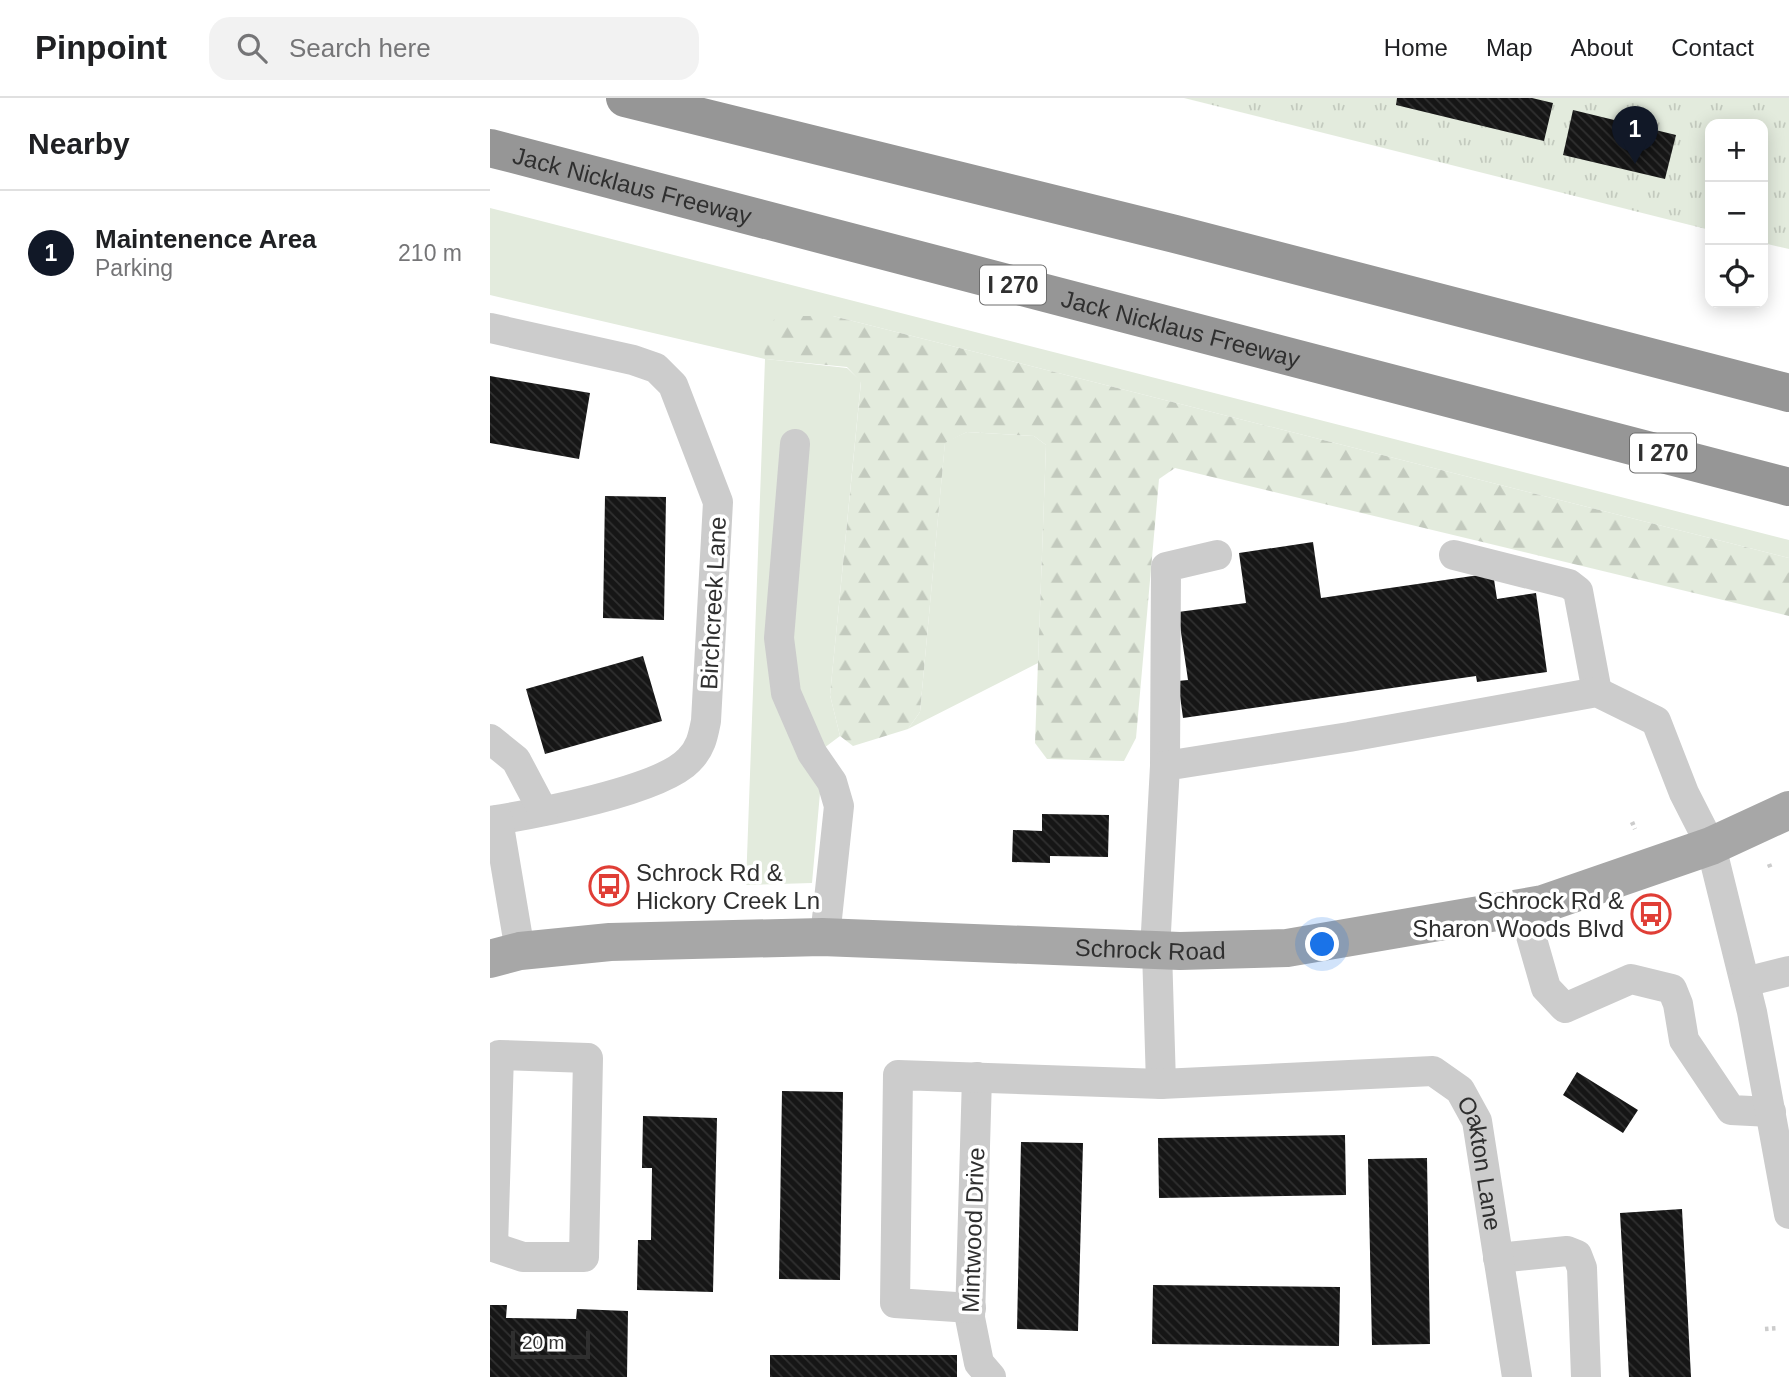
<!DOCTYPE html>
<meta charset="utf-8">
<style>
body{margin:0;font-family:Helvetica,sans-serif;background:#f2f2f2;color:#202124}
.controls{position:absolute;right:21px;top:21px;display:grid;overflow:hidden;border-radius:14px;box-shadow:0 4px 18px #0003}
.controls button{width:63px;height:63px;display:grid;place-items:center;padding:0;border:0;border-bottom:2px solid #e0e0e0;background:#fff;color:#202124;font:35px sans-serif}
.scale{position:absolute;left:21px;bottom:18px;width:79px;box-sizing:border-box;padding-left:7px;border:4px solid #2f2f2f;border-top:0;font-size:19px;line-height:24px;white-space:nowrap;color:#2f2f2f;-webkit-text-stroke:5px #fff;paint-order:stroke}
.you{position:absolute;left:833px;top:847px;width:24px;height:24px;margin:-18px;border:5px solid #fff;border-radius:50%;background:#1a73e8;box-shadow:0 0 0 10px #1a73e833}
.badge{display:grid;place-items:center;width:46px;height:46px;border-radius:50%;background:#111827;color:#fff;font-size:23px;font-weight:700}
.pin{position:absolute;translate:-50% -58px;filter:drop-shadow(0 2px 4px #0008)}
.pin::after{content:'';position:absolute;top:37px;width:24px;height:21px;background:inherit;clip-path:polygon(0 0,100% 0,50% 100%)}
.list{margin:0;padding:0;list-style:none}
h2{display:flex;justify-content:space-between;align-items:center;height:91px;margin:0;padding:0 28px;font-size:30px}
h2 small{font-size:23px;font-weight:400;color:#757577}
.list li{display:grid;grid-template-columns:46px 1fr auto;gap:21px;align-items:center;box-sizing:border-box;height:126px;padding:0 28px;border-top:2px solid #e0e0e0}
.list b{display:block;font-size:26px;white-space:nowrap}
.list p{margin:0;font-size:23px;white-space:nowrap;color:#757577}
.list em{font-size:23px;font-style:normal;color:#757577}
.icon{flex:none;width:38px;height:38px;fill:none;stroke:currentColor;stroke-width:2;stroke-linecap:round;stroke-linejoin:round}
.map{position:relative;flex:none;width:1299px;height:1279px;overflow:hidden}
header{display:flex;align-items:center;gap:42px;box-sizing:border-box;height:98px;padding:0 35px;background:#fff;border-bottom:2px solid #e0e0e0}
header strong{font-size:33px}
nav{display:flex;gap:38px;margin-inline-start:auto;font-size:24px}
.search{width:490px;height:63px;background:#f2f2f2;display:flex;align-items:center;gap:18px;box-sizing:border-box;padding:0 24px;border-radius:21px;color:#757577;font-size:26px}
main{display:flex}
aside{flex:1;background:#fff}
.map>svg:first-child{display:block}
</style>
<header>
<strong>Pinpoint</strong>
<div class="search"><svg class="icon" aria-label="search" viewBox="0 0 24 24"><circle cx="10" cy="10" r="6"/><path d="M15 15l6 6"/></svg>Search here</div>
<nav><a>Home</a><a>Map</a><a>About</a><a>Contact</a></nav>
</header>
<main>
<aside>
<h2>Nearby<small></small></h2>
<ul class="list">
<li><span class="badge">1</span><div><b>Maintenence Area</b><p>Parking</p></div><em>210 m</em></li>
</ul>
</aside>
<div class="map">
<svg width="1299" height="1279" viewBox="0 0 1299 1279">
<defs>
<pattern id="forest-firs" width="22" height="20" patternUnits="userSpaceOnUse" patternTransform="scale(1.75)"><rect width="22" height="20" fill="#e3ebdd"/><path d="M5 1l3.5 6h-7zM16 11l3.5 6h-7z" fill="#c3cabe"/></pattern>
<pattern id="park-tufts" width="24" height="20" patternUnits="userSpaceOnUse" patternTransform="scale(1.75)"><rect width="24" height="20" fill="#e3ebdd"/><path d="M3 7l-1-3M5 7V3M7 7l1-3M15 17l-1-3M17 17v-4M19 17l1-3" fill="none" stroke="#c3cabe"/></pattern>
<pattern id="building-back-hatch" width="6" height="6" patternUnits="userSpaceOnUse" patternTransform="scale(1.75)"><rect width="6" height="6" fill="#161616"/><path d="M-1 5l2 2M0 0l6 6M5-1l2 2" fill="none" stroke="#303030"/></pattern>
</defs>
<rect width="100%" height="100%" fill="#fff"/>
<path fill="#e3ebdd" d="M0 110 1299 442V460L343 218 276 261 357 270 371 283 340 597 350 638 334 650 322 785 256 787 275 261 0 197Z
M477 334 544 338 556 347 548 565 418 631 430 614 455 344Z"/>
<path fill="url(#forest-firs)" d="M288 218H343L1299 460V518L685 370 669 381 646 640 634 663 557 661 545 645 556 347 544 338 477 334 455 345 430 614 418 631 363 648 350 638 340 597 371 284 357 269 275 261 273 232Z"/>
<path fill="url(#park-tufts)" d="M694 0H1299V151L1273 145V26H1220V132Z"/>
<path fill="url(#building-back-hatch)" d="M907 0H1042L1063 5 1054 43 906 7Z
M1083 12 1186 37 1175 81 1073 57Z
M0 278 100 295 89 361 0 345Z
M115 398 176 399 174 522 113 520Z
M823 444 831 500 1003 475 1007 501 1046 495 1057 574 987 584 986 578 693 620 688 583 698 582 688 514 756 505 749 455Z
M153 558 172 623 55 656 36 591Z
M552 716 619 717 618 759 560 758V765L522 764 523 732 552 733Z
M1087 974 1148 1012 1133 1035 1073 997Z
M292 993 353 994 350 1182 289 1181Z
M153 1018 227 1020 223 1194 147 1192 148 1142H161L162 1070H152Z
M855 1037 856 1097 669 1100 668 1040Z
M531 1044 593 1045 588 1233 527 1231Z
M937 1060 940 1246 882 1247 878 1061Z
M1192 1111 1201 1279H1139L1130 1115Z
M663 1187 850 1189 849 1248 662 1246Z
M0 1207H17L16 1220 86 1221 87 1211 138 1213 137 1279H0Z
M280 1257H467V1279H280Z"/>
<g fill="none" stroke-linecap="round" stroke-linejoin="round">
<path stroke="#ccc" stroke-width="4.5" stroke-dasharray="3.5 3.5" stroke-linecap="butt" d="M1142 724 1145 731
M1279 766 1281 771
M1173 811 1175 818
M1275 1231 1288 1230"/>
<g stroke="#ccc" stroke-width="30">
<path d="M0 230 143 262 166 270 183 287 228 404 216 623C213 638 211 650 199 662 170 693 44 716 0 723"/>
<path d="M305 346 289 540 296 595 322 655 342 684 349 708 335 839"/>
<path d="M964 457 1079 486 1088 493 1107 594"/>
<path d="M0 641 26 662 53 713"/>
<path d="M675 668 676 469 727 457"/>
<path d="M8 722 30 853"/>
<path d="M1033 810 1056 890 1075 910 1141 881 1182 891 1188 906 1194 942 1241 1012 1281 1014"/>
<path d="M665 852 675 668 859 639 1107 594 1166 623 1194 695 1221 748 1262 914 1299 1116"/>
<path d="M667 852 671 986"/>
<path d="M1255 884 1299 873"/>
<path d="M487 979 480 1220 489 1265 501 1279"/>
<path d="M0 1148 33 1159H94L98 960 9 957 3 1148"/>
<path d="M1008 1160 1077 1153 1087 1157 1092 1170 1096 1279"/>
<path id="s1" d="M481 1210 405 1205 408 977 671 986 943 973 970 992 987 1023 1027 1279"/>
</g>
<path stroke="#a7a7a7" stroke-width="38" id="s2" d="M0 861 30 853 120 844 332 839 690 853 797 850 1053 806 1221 748 1299 712"/>
<g stroke="#969696" stroke-width="38">
<path d="M135 0 685 136 1299 295"/>
<path id="s3" d="M0 50 1299 389"/>
</g>
</g>
<defs>
<g id="bus-ring" transform="scale(2.0125)"><circle r="9.5" fill="#fff" stroke="#e03e36" stroke-width="1.5"/><path d="M-5-6H5V4H4V6H2V4H-2V6H-4V4H-5ZM-3.5-4V0h7V-4ZM-3.5 1.2v1.5H-2V1.2ZM2 1.2v1.5H3.5V1.2Z" fill="#e03e36"/></g>
</defs>
<g fill-rule="evenodd">
<use href="#bus-ring" x="119" y="788"/>
<use href="#bus-ring" x="1161" y="816"/>
</g>
<g text-anchor="middle" dominant-baseline="central" stroke-width="7" stroke-linejoin="round" paint-order="stroke">
<g fill="#fff" stroke="#6d6d6d" stroke-width="2">
<rect x="490" y="167.5" width="66" height="39" rx="5"/>
<rect x="1140" y="335.5" width="66" height="39" rx="5"/>
</g>
<g font-size="23" font-weight="bold" fill="#2f2f2f">
<text x="523" y="187">I 270</text>
<text x="1173" y="355">I 270</text>
</g>
<g font-size="24" fill="#2f2f2f" stroke="#fff">
<text stroke="none"><textPath href="#s3" startOffset="147">Jack Nicklaus Freeway</textPath></text>
<text stroke="none"><textPath href="#s3" startOffset="714">Jack Nicklaus Freeway</textPath></text>
<text transform="translate(223 505) rotate(-87)">Birchcreek Lane</text>
<text stroke="none"><textPath href="#s2" startOffset="662">Schrock Road</textPath></text>
<text stroke="none"><textPath href="#s1" startOffset="950">Oakton Lane</textPath></text>
<text transform="translate(483 1132) rotate(-88)">Mintwood Drive</text>
</g>
<g font-size="24" fill="#2f2f2f" stroke="#fff" text-anchor="start">
<text x="146" y="774">Schrock Rd &amp;<tspan x="146" dy="28">Hickory Creek Ln</tspan></text>
<text x="1134" y="802" text-anchor="end">Schrock Rd &amp;<tspan x="1134" dy="28">Sharon Woods Blvd</tspan></text>
</g>
</g>
</svg>
<div class="controls">
<button>+</button>
<button>−</button>
<button><svg class="icon" aria-label="locate" viewBox="0 0 24 24"><circle cx="12" cy="12" r="6"/><path d="M12 2v4M12 18v4M2 12h4M18 12h4"/></svg></button>
</div>
<div class="scale">20 m</div>
<div class="you"></div>
<div class="pin badge" style="left:1145px;top:66px">1</div>
</div>
</main>
